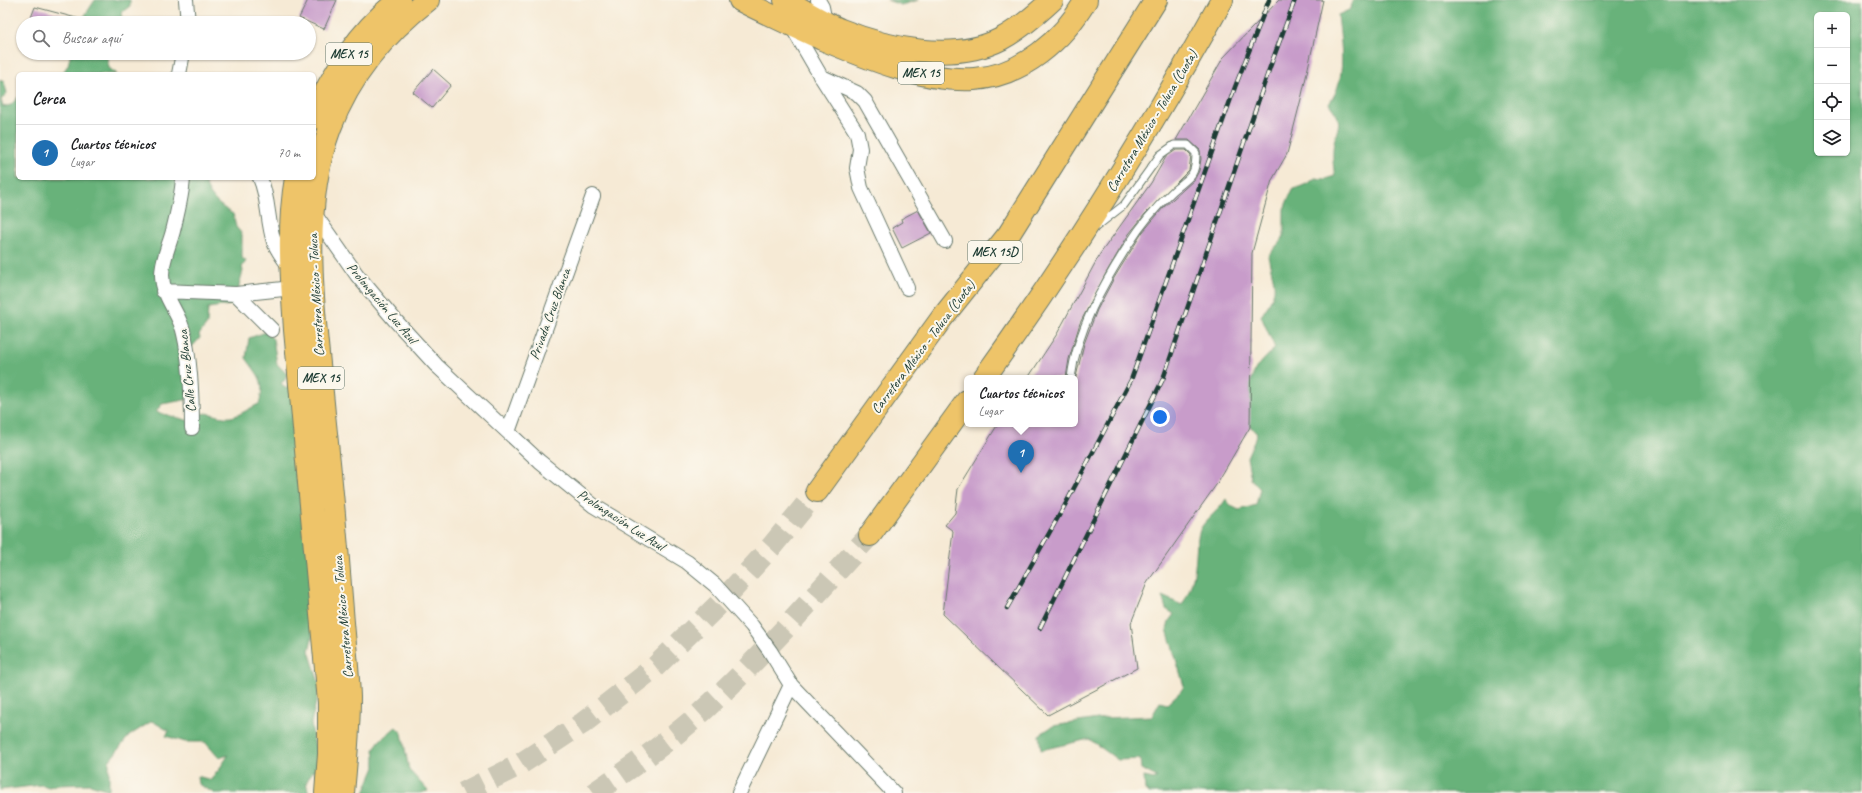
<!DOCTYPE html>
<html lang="es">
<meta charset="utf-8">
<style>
body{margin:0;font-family:Caveat,sans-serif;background:#f6f6f6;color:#202124}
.controls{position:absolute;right:12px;top:12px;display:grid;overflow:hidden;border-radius:6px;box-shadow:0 1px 3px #0004}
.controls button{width:36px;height:36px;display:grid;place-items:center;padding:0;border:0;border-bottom:1px solid #e0e0e0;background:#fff;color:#202124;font:20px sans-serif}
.you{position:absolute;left:1160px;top:417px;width:14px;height:14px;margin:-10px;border:3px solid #fff;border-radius:50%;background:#1a73e8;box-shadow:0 0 0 6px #1a73e833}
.badge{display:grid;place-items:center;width:26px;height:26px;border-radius:50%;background:#1f6fb2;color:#fff;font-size:13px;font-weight:700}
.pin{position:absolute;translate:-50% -33px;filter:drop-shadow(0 1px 2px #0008)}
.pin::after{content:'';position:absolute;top:21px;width:14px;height:12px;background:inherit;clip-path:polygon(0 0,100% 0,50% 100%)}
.popup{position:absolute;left:964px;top:375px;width:114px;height:52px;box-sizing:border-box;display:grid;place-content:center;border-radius:6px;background:#fff;filter:drop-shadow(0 1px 3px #0005);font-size:13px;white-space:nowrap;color:#757577}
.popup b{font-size:15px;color:#202124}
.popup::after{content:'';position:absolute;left:50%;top:100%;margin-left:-8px;border:8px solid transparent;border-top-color:#fff}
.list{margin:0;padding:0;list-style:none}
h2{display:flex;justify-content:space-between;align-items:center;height:52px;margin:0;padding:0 16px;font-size:17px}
h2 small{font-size:13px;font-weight:400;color:#757577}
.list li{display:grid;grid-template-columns:26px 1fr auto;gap:12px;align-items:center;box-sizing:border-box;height:56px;padding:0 16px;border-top:1px solid #e0e0e0}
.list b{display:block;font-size:15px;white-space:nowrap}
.list p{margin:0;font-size:13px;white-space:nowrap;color:#757577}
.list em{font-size:13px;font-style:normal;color:#757577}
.icon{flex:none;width:22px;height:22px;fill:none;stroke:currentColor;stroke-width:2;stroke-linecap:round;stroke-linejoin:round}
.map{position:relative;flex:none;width:1862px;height:793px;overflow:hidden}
.search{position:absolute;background:#fff;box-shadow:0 1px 3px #0004;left:16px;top:16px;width:300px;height:44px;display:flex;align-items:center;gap:10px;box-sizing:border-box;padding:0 14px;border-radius:22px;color:#757577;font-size:15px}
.panel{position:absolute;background:#fff;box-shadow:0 1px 3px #0004;left:16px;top:72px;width:300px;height:108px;border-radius:6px}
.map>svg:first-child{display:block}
</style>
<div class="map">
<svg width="1862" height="793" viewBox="0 0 1862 793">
<rect width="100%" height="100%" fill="#fbf7ec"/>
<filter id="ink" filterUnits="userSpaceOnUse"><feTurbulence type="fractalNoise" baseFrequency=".025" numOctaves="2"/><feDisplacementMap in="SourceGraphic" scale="8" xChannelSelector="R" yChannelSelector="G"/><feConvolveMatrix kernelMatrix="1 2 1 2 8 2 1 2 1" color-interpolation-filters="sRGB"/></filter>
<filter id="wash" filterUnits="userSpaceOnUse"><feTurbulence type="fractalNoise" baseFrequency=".012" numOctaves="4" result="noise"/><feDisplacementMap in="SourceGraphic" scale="16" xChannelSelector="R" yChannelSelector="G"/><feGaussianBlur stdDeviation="0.9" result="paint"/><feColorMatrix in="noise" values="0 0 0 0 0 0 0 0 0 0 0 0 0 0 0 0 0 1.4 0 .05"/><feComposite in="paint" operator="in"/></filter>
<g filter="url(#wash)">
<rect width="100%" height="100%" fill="#f6ead5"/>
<path fill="#67b27a" stroke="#437857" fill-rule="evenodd" d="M95 0H130V6L121 13 123 23H80Z
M887 0H918L901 5Z
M1355 0H1862V793H1149V792L1145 790 1144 777 1154 779 1157 777 1141 769 1140 759 1118 760 1089 739 1041 750 1039 735 1053 726 1104 718 1152 716 1160 702 1167 704 1181 691 1184 686 1167 629 1169 621 1174 614 1166 609 1162 596 1182 605C1188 595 1192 584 1194 573 1197 559 1195 544 1200 530 1204 520 1220 510 1226 499L1231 506 1239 510 1256 505 1260 489 1251 479 1247 457 1257 434 1244 419 1241 404 1256 368 1275 348 1261 316C1281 288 1274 286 1268 256L1284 237V209L1292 190 1309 183 1315 178 1325 179 1335 176C1333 167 1332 151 1334 142 1339 123 1343 121 1329 104 1348 77 1341 46 1338 15L1351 9 1352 1ZM1817 15H1847V153H1817Z
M71 53H106L109 68 117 74H62L68 65Z
M0 80 4 82 7 93 1 100 3 107 11 105 18 97V178H204C207 195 218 205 233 214L236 227 242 234V258L246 261 242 267 243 271 239 285V304L208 308 207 324 199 335 200 338 187 352 190 399 162 404 156 412 190 421C207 405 213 419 231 417 239 416 251 407 259 404 266 380 259 377 246 358L249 338 266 332 273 339 277 364 287 374 285 380 281 383 285 388H295L326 426V541L314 629 309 651 320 686 311 723 314 742 323 772 320 779 313 770 306 783 309 793H214L198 784 197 776 211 780 216 772 219 771C221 764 225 762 228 755L219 758 205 742H185L166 736 169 731 152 721 129 736 109 761V790L90 784 57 785 49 787 41 785 0 790Z
M396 727 402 733 409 770 428 791 419 793H364L375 767C374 761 376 756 374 750L379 741Z"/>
<g id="blocks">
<path fill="#c89cca" d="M308 0H337L324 29 299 18Z
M1279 0H1323L1302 95 1287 154 1272 180 1252 253 1250 427 1216 485 1147 583 1131 623 1137 668 1048 715 943 614 953 531 945 525 955 513 958 489 998 424H1075V381L1084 344 1097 310 1114 278 1142 233 1163 208 1194 180 1199 171 1201 159 1200 150 1189 140H1176L1223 58Z
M35 7 80 19 79 23H29Z
M433 69 451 85 432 108 413 92Z
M1176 150H1186L1191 155 1189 170 1145 214 1129 234 1106 273 1080 323 1069 359 1066 378H1028L1057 334 1100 254 1151 183 1166 157Z
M918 210 931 233 902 248 892 228 902 222 901 219Z"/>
</g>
</g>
<g filter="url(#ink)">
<use href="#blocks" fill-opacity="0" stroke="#6a7a6c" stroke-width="1"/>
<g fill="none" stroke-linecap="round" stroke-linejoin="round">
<path stroke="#cbc7b5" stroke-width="22" stroke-dasharray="22 11" stroke-linecap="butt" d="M463 793 517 766 583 723 656 666 721 602 772 546 817 491
M594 793C632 767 671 740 705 709 764 655 816 594 870 535"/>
<g stroke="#6a7a6c" stroke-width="9">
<path id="service" d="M1071 378C1077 330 1103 284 1129 244 1141 225 1155 208 1172 192 1178 186 1187 181 1192 174 1196 168 1196 160 1196 153L1188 145H1174L1160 155 1124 205 1096 227"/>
</g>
<g stroke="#6a7a6c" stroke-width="16">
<path id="minor" d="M186 0 188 23
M818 0 822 7 825 22
M791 25 820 75 857 133 860 149 857 168 861 188 907 288
M179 74 183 53
M820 76 857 93 865 101 945 241
M183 178C182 196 177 214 173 231 169 246 162 260 162 275 162 297 180 313 184 334 191 364 192 397 192 428
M260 178C269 198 267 221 274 242 278 252 285 260 291 269
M313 212 357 275 394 319 436 365 540 462 594 506 687 562 715 585 752 626 770 651 791 685 894 793
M163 291 236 294 293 288
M236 294 272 330
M508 432 593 196
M739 793 791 685"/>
</g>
<g stroke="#6a7a6c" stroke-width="24">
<path id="primary" d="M740 0C767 14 794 26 822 39 867 58 924 82 974 79 1022 76 1063 40 1086 0
M785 0C803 10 822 22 841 30 888 49 954 63 1001 39 1020 29 1037 14 1052 0
M314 118C330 74 362 29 399 0
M296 178C287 229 292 279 295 330L329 702V754L326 793
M343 793C346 761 349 729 349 697 348 668 344 639 342 610 337 544 331 479 324 414 316 323 297 216 330 128 349 77 385 33 428 0"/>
</g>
<g stroke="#6a7a6c" stroke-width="24">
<path id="motorway" d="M984 378C1071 257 1150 130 1222 0
M817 491 942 318 1009 234 1156 0
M870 535 967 401"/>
</g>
<use href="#service" stroke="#fff" stroke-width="7"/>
<use href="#minor" stroke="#fff" stroke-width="14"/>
<use href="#primary" stroke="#eec469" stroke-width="22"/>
<use href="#motorway" stroke="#eec469" stroke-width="22"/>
<g stroke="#1f3d34" stroke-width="4.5">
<path id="rail" d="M1007 608 1065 505 1131 380 1235 87 1269 0
M1040 628 1163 379 1270 67 1295 0"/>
</g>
<use href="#rail" stroke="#fbf7ec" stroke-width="3" stroke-dasharray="9" stroke-linecap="butt"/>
</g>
</g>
<g text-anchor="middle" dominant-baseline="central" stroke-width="4" stroke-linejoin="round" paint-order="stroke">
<g fill="#fbf7ec" stroke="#61756b" stroke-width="1">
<rect x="326" y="43" width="46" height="22" rx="3"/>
<rect x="898" y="62" width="46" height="22" rx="3"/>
<rect x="968" y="241" width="54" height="22" rx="3"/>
<rect x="298" y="367" width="46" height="22" rx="3"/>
</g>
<g font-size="13" font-weight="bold" fill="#1f3d34">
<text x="349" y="54">MEX 15</text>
<text x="921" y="73">MEX 15</text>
<text x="995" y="252">MEX 15D</text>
<text x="321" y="378">MEX 15</text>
</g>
<g font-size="14" fill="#1f3d34" stroke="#fbf7ec">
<text transform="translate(1152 121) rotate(-59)">Carretera México - Toluca (Cuota)</text>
<text transform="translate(316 295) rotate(-93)">Carretera México - Toluca</text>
<text transform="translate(382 303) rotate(50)">Prolongación Luz Azul</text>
<text transform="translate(550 314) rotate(-70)">Privada Cruz Blanca</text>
<text transform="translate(923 347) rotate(-53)">Carretera México - Toluca (Cuota)</text>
<text transform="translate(187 371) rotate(-96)">Calle Cruz Blanca</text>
<text transform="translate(621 520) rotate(33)">Prolongación Luz Azul</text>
<text transform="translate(343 617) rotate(-95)">Carretera México - Toluca</text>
</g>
</g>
</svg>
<div class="controls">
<button>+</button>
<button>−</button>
<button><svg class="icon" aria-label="locate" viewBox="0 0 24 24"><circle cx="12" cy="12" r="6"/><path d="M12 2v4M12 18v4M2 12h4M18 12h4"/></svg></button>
<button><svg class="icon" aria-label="layers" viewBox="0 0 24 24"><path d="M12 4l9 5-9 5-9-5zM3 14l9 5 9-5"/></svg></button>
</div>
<div class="you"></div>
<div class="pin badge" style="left:1021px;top:473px">1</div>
<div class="popup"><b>Cuartos técnicos</b>Lugar</div>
<div class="search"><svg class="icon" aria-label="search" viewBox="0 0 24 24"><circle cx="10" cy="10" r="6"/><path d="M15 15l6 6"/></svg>Buscar aquí</div>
<section class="panel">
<h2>Cerca<small></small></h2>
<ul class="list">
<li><span class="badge">1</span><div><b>Cuartos técnicos</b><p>Lugar</p></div><em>70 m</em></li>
</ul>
</section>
</div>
